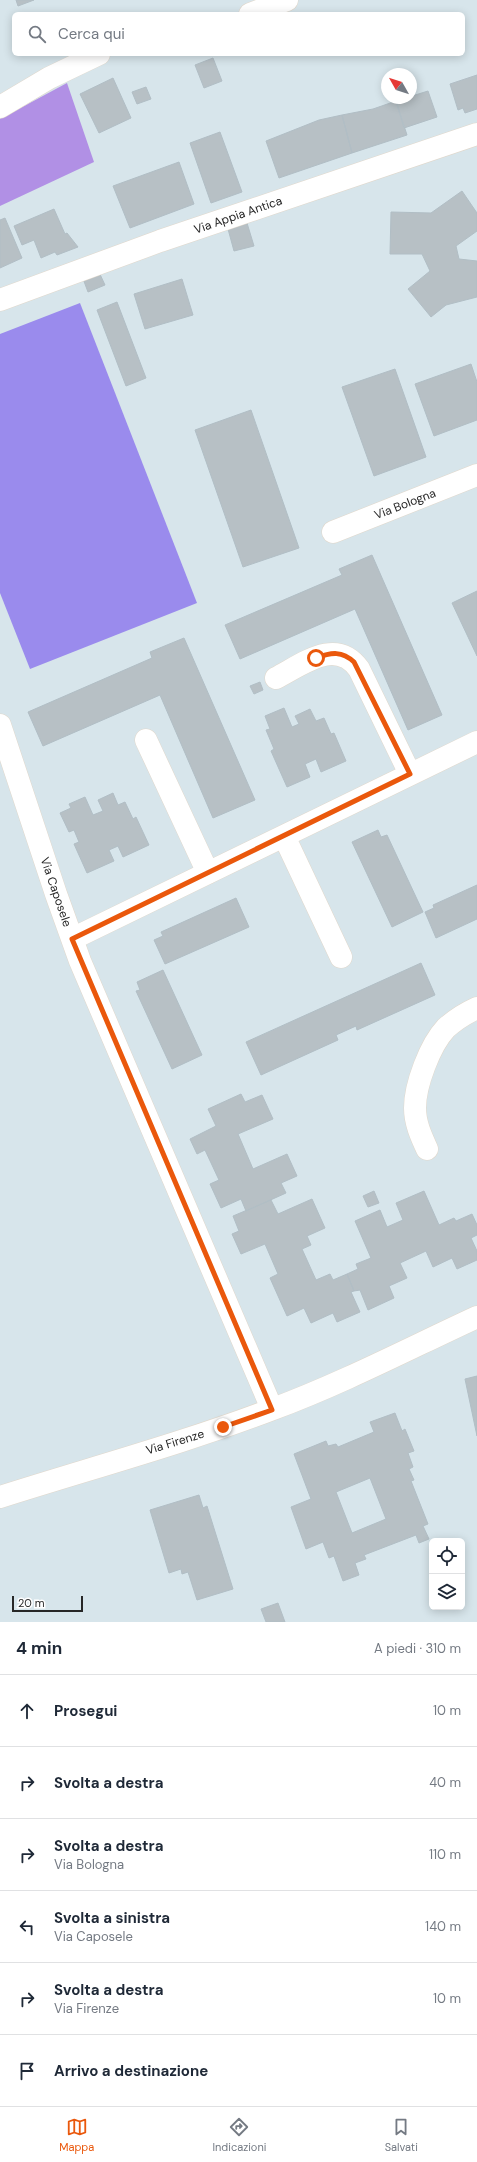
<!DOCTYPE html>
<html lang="it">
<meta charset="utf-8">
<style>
body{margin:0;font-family:"DM Sans",sans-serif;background:#f6f6f7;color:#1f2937}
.controls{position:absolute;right:12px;bottom:12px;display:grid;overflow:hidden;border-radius:6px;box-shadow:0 2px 10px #0003}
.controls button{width:36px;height:36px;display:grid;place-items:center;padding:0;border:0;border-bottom:1px solid #e0e1e3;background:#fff;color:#1f2937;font:20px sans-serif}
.compass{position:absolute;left:381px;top:68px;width:36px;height:36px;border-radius:50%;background:#fff;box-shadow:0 2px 10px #0003;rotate:309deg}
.scale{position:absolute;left:12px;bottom:10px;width:71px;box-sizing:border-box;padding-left:4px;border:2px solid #272727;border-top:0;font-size:11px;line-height:14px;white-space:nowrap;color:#272727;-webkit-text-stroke:3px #fff;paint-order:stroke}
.stop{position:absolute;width:12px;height:12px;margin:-9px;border:3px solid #ea580c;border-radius:50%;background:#fff}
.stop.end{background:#ea580c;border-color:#fff;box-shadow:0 1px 4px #0008}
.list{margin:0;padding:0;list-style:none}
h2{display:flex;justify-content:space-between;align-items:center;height:52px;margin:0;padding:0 16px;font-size:17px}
h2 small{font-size:13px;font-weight:400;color:#747a83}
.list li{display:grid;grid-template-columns:26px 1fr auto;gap:12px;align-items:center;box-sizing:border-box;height:72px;padding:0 16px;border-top:1px solid #e0e1e3}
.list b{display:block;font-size:15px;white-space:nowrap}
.list p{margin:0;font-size:13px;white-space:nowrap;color:#747a83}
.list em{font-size:13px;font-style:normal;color:#747a83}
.icon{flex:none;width:22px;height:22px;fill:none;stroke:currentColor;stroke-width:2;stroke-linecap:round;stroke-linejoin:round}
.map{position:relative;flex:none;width:477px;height:1622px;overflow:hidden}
.search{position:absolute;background:#fff;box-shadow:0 2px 10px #0003;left:12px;right:12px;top:12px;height:44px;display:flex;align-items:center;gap:10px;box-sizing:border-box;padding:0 14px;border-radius:6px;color:#747a83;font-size:15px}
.sheet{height:484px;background:#fff}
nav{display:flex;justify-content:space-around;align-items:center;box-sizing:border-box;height:56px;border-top:1px solid #e0e1e3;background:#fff;font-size:11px;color:#747a83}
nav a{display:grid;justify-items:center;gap:2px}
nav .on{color:#ea580c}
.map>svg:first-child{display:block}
</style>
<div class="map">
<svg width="477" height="1622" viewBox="0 0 477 1622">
<rect width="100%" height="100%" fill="#d7e5eb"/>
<path fill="#b190e5" d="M67 83 94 162 0 206V119Z"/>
<path fill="#9a8bed" d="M80 303 197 603 30 669 0 593V334Z"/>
<path fill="#b7c0c5" stroke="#b1bec5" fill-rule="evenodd" d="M16 0H34L18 6Z
M213 58 222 81 204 88 195 65Z
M477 75V109L465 113 463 108 458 110 450 84Z
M113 78 131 118 99 133 80 94Z
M146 87 151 99 137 104 132 92Z
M428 91 437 117 404 128 396 101Z
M396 101 407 135 352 153 342 115 373 109Z
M342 115 352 153 279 178 266 141 319 120Z
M220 132 242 192 211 203 190 143Z
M179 162 194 204 130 228 113 186Z
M462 191 477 213V231L456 246 459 259 477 261V297L446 305 431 317 408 289 430 271 422 254H390L391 212 431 213Z
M54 209 65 234 67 233 78 247 57 255 55 252 41 258 34 240 22 245 14 226Z
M5 218 22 258 0 268V220Z
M247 223 254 246 234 251 228 229Z
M98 270 105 285 88 292 82 276Z
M182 279 193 315 145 329 134 294Z
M117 302 146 378 126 386 97 310Z
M471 364 477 382V420L434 436 415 384Z
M395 369 426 457 374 476 342 387Z
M251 410 299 548 243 567 195 430Z
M372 555 442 715 408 730 355 609 240 659 225 625 342 575 339 569Z
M477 591V656L452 603Z
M184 638 255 800 213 818 160 695 43 746 28 712 152 658 150 652Z
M260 682 263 690 254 694 250 686Z
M284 708 292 727 299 724 295 716 310 709 316 721 324 718 331 734 334 733 346 761 321 772 316 759 305 764 310 777 287 787 271 751 274 749 266 730 270 729 265 716Z
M113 793 118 805 125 802 133 819 136 817 149 845 123 857 118 846 109 850 114 861 87 873 74 844 79 842 74 830 69 832 60 813 71 808 69 804 85 797 93 815 103 811 98 800Z
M378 830 381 837 387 835 423 912 392 927 352 842Z
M477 885V919L436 938 425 912 434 908 433 905Z
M236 898 249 927 165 964 154 940 163 936 161 932Z
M421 963 435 995 357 1030 356 1026 336 1035 338 1040 261 1075 246 1042Z
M163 970 202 1055 172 1069 136 991 140 990 137 982Z
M241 1094 245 1102 262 1095 273 1119 238 1134 253 1169 287 1154 297 1176 281 1183 286 1193 246 1211 241 1199 221 1208 210 1184 219 1180 205 1150 197 1154 190 1139 216 1126 208 1109Z
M374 1191 379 1203 368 1207 363 1196Z
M424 1191 439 1225 454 1218 456 1221 472 1214 477 1225V1235L471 1238 477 1251V1260L457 1269 452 1258 433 1267 426 1251 400 1263 407 1278 389 1286 394 1298 368 1310 360 1290 354 1291 347 1274 358 1269 356 1264 371 1258 355 1221 380 1210 387 1227 403 1220 396 1203Z
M312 1199 325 1228 307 1236 311 1245 302 1249 316 1280 330 1274 333 1280 347 1274 354 1291 351 1292 360 1312 337 1322 333 1313 311 1323 304 1308 287 1316 270 1278 278 1274 265 1244 241 1254 232 1234 239 1231 233 1216 271 1200 278 1214Z
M477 1376V1436L465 1379Z
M395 1413 402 1431 405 1429 414 1451 408 1453 413 1467 409 1469 414 1480 411 1481 428 1524 423 1526 429 1539 419 1543 416 1535 364 1555 366 1559 355 1563 359 1575 343 1581 334 1556 329 1558 323 1542 306 1549 291 1507 311 1499 294 1454 326 1441 328 1446 336 1444 338 1447 374 1432 370 1422ZM370 1478 386 1519 352 1533 336 1492Z
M199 1495 203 1508 207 1506 233 1589 197 1600 188 1572 182 1574 181 1569 169 1573 150 1510Z
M278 1603 285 1622H266L261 1609Z"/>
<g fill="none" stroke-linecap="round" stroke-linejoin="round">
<g stroke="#e1d8cc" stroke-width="23">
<path id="minor" d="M250 14 287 0
M0 107 49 78 99 54
M333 532 477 475
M276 678C303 664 336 637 359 669L410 774
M0 725 56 894 80 961 272 1409
M146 740 208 873
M284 836 341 957
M72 939 477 742
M427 1149C421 1136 415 1123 415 1108 415 1085 430 1045 446 1028 455 1020 466 1013 477 1008
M0 1497C91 1468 184 1443 273 1409 343 1383 410 1348 477 1317"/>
</g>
<g stroke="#e1d8cc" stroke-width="23">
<path id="tertiary" d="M0 300 160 241 477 134"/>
</g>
<use href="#minor" stroke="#fff" stroke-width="22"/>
<use href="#tertiary" stroke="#fff" stroke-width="22"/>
</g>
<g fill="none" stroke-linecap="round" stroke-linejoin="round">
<path stroke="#ea580c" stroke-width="5" d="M223 1427 272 1410 72 939 410 774 354 662C342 651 332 652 316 658"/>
</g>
<g text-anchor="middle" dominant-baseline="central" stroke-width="4" stroke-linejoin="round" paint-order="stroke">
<g font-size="12" fill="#272727" stroke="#fff">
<text transform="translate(238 215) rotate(-19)">Via Appia Antica</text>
<text transform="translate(405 504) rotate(-21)">Via Bologna</text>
<text transform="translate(56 892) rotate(71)">Via Caposele</text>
<text transform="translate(175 1442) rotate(-17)">Via Firenze</text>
</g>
</g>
</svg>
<div class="controls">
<button><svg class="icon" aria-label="locate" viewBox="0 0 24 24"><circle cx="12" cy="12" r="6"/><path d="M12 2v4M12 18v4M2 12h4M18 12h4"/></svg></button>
<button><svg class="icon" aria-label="layers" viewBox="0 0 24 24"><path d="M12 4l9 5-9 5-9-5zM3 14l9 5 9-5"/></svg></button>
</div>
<svg class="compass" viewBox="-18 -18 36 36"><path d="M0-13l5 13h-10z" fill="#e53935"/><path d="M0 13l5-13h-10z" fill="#747a83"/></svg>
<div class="scale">20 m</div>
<div class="stop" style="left:316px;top:658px"></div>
<div class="stop end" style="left:223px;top:1427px"></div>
<div class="search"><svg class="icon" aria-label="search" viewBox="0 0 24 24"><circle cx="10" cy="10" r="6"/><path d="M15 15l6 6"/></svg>Cerca qui</div>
</div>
<section class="sheet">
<h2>4 min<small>A piedi · 310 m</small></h2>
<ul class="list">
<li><svg class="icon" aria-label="ahead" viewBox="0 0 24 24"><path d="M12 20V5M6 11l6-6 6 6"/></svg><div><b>Prosegui</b></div><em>10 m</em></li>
<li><svg class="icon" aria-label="right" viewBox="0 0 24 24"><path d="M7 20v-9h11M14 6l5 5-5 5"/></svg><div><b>Svolta a destra</b></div><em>40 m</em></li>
<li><svg class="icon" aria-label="right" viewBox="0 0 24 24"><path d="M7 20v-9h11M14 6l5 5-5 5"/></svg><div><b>Svolta a destra</b><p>Via Bologna</p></div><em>110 m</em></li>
<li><svg class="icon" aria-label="left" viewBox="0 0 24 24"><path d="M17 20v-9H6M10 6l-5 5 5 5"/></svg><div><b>Svolta a sinistra</b><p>Via Caposele</p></div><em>140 m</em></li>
<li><svg class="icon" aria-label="right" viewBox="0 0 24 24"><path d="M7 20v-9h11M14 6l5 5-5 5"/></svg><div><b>Svolta a destra</b><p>Via Firenze</p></div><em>10 m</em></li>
<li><svg class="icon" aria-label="arrive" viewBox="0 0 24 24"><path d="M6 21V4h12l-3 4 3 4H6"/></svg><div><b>Arrivo a destinazione</b></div></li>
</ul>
</section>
<nav>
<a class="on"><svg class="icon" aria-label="map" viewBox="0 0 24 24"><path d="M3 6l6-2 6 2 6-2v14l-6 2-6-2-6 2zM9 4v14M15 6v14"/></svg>Mappa</a>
<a><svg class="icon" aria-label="directions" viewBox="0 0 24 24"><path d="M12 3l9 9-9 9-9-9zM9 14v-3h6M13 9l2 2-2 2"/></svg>Indicazioni</a>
<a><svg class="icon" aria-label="saved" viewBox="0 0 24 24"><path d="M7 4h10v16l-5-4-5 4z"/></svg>Salvati</a>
</nav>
